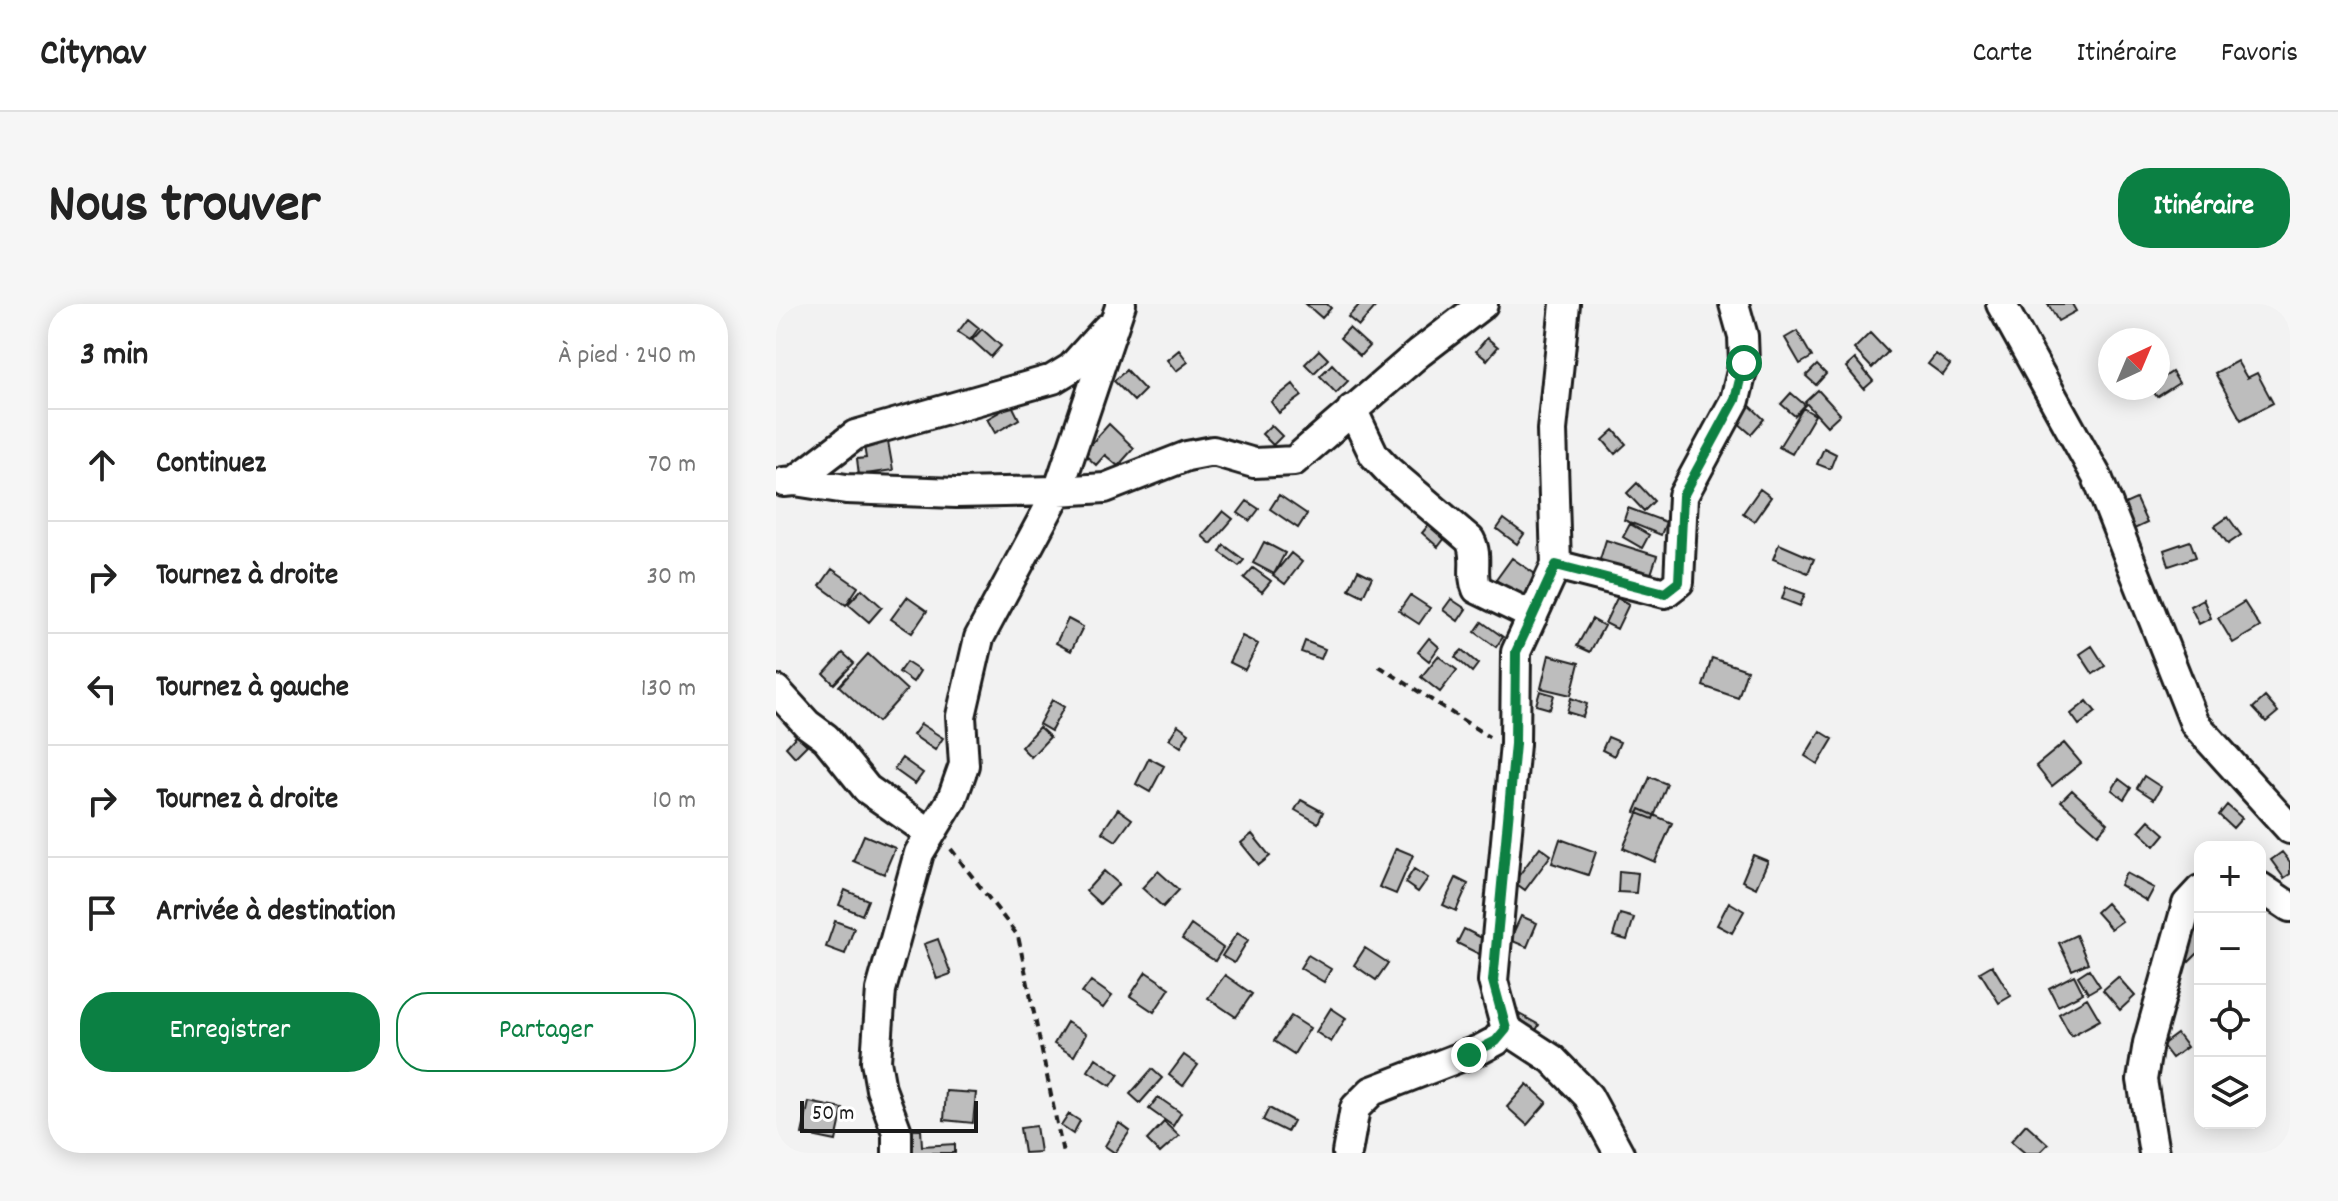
<!DOCTYPE html>
<html lang="fr">
<meta charset="utf-8">
<style>
body{margin:0;font-family:Dekko,sans-serif;background:#f6f6f6;color:#222}
.controls{position:absolute;right:24px;bottom:24px;display:grid;overflow:hidden;border-radius:16px;box-shadow:0 4px 20px #0003}
.controls button{width:72px;height:72px;display:grid;place-items:center;padding:0;border:0;border-bottom:2px solid #e0e0e0;background:#fff;color:#222;font:40px sans-serif}
.compass{position:absolute;left:1322px;top:24px;width:72px;height:72px;border-radius:50%;background:#fff;box-shadow:0 4px 20px #0003;rotate:44deg}
.scale{position:absolute;left:24px;bottom:20px;width:178px;box-sizing:border-box;padding-left:8px;border:4px solid #1c1c1c;border-top:0;font-size:22px;line-height:28px;white-space:nowrap;color:#1c1c1c;-webkit-text-stroke:6px #fff;paint-order:stroke}
.stop{position:absolute;width:24px;height:24px;margin:-18px;border:6px solid #0b8043;border-radius:50%;background:#fff}
.stop.end{background:#0b8043;border-color:#fff;box-shadow:0 2px 8px #0008}
.list{margin:0;padding:0;list-style:none}
h2{display:flex;justify-content:space-between;align-items:center;height:104px;margin:0;padding:0 32px;font-size:34px}
h2 small{font-size:26px;font-weight:400;color:#767676}
.list li{display:grid;grid-template-columns:52px 1fr auto;gap:24px;align-items:center;box-sizing:border-box;height:112px;padding:0 32px;border-top:2px solid #e0e0e0}
.list b{display:block;font-size:30px;white-space:nowrap}
.list em{font-size:26px;font-style:normal;color:#767676}
.actions{display:flex;gap:16px;padding:24px 32px}
.actions a{flex:1;padding:18px 0;border:2px solid #0b8043;border-radius:32px;text-align:center;font-size:28px;color:#0b8043}
.actions .main{background:#0b8043;color:#fff}
.icon{flex:none;width:44px;height:44px;fill:none;stroke:currentColor;stroke-width:2;stroke-linecap:round;stroke-linejoin:round}
.map{position:relative;flex:none;width:1514px;height:849px;overflow:hidden;border-radius:32px}
header{display:flex;align-items:center;gap:48px;box-sizing:border-box;height:112px;padding:0 40px;background:#fff;border-bottom:2px solid #e0e0e0}
header strong{font-size:38px}
nav{display:flex;gap:44px;margin-inline-start:auto;font-size:28px}
.intro{display:flex;align-items:center;justify-content:space-between;box-sizing:border-box;height:192px;padding:0 48px}
h1{margin:0;font-size:56px}
.button{padding:20px 36px;border-radius:32px;background:#0b8043;color:#fff;font-size:28px;font-weight:700}
main{display:flex;gap:48px;padding:0 48px}
aside{flex:1;background:#fff;border-radius:32px;box-shadow:0 4px 20px #0003}
.map>svg:first-child{display:block}
</style>
<header>
<strong>Citynav</strong>
<nav><a>Carte</a><a>Itinéraire</a><a>Favoris</a></nav>
</header>
<div class="intro"><h1>Nous trouver</h1><a class="button">Itinéraire</a></div>
<main>
<aside>
<h2>3 min<small>À pied · 240 m</small></h2>
<ul class="list">
<li><svg class="icon" aria-label="ahead" viewBox="0 0 24 24"><path d="M12 20V5M6 11l6-6 6 6"/></svg><div><b>Continuez</b></div><em>70 m</em></li>
<li><svg class="icon" aria-label="right" viewBox="0 0 24 24"><path d="M7 20v-9h11M14 6l5 5-5 5"/></svg><div><b>Tournez à droite</b></div><em>30 m</em></li>
<li><svg class="icon" aria-label="left" viewBox="0 0 24 24"><path d="M17 20v-9H6M10 6l-5 5 5 5"/></svg><div><b>Tournez à gauche</b></div><em>130 m</em></li>
<li><svg class="icon" aria-label="right" viewBox="0 0 24 24"><path d="M7 20v-9h11M14 6l5 5-5 5"/></svg><div><b>Tournez à droite</b></div><em>10 m</em></li>
<li><svg class="icon" aria-label="arrive" viewBox="0 0 24 24"><path d="M6 21V4h12l-3 4 3 4H6"/></svg><div><b>Arrivée à destination</b></div></li>
</ul>
<div class="actions"><a class="main">Enregistrer</a><a>Partager</a></div>
</aside>
<div class="map">
<svg width="1514" height="849" viewBox="0 0 1514 849">
<rect width="100%" height="100%" fill="#f2f2f2"/>
<filter id="ink" filterUnits="userSpaceOnUse"><feTurbulence type="fractalNoise" baseFrequency=".0125" numOctaves="2"/><feDisplacementMap in="SourceGraphic" scale="16" xChannelSelector="R" yChannelSelector="G"/><feConvolveMatrix kernelMatrix="1 2 1 2 8 2 1 2 1" color-interpolation-filters="sRGB"/></filter>
<g filter="url(#ink)">
<path fill="#bdbdbd" stroke="#1c1c1c" stroke-width="2" d="M530 0H551L555 4 546 14Z
M584 0 601 1 583 22 572 13Z
M1272 0H1296L1300 7 1282 17Z
M192 15 203 24 194 36 182 28Z
M573 24 593 42 584 52 564 34Z
M206 25 225 42 215 53 196 36Z
M1021 27 1036 53 1024 60 1009 34Z
M1094 29 1112 48 1096 64 1078 45Z
M711 34 722 43 711 56 700 47Z
M403 46 412 58 400 67 391 56Z
M543 46 552 55 538 69 529 60Z
M1160 50 1174 61 1167 71 1152 60Z
M1079 55 1097 77 1088 85 1070 63Z
M1461 57 1471 74 1481 69 1497 99 1465 116 1439 69Z
M556 60 572 77 560 89 544 72Z
M1041 61 1050 70 1040 81 1030 72Z
M350 66 369 86 358 97 338 77Z
M1396 68 1403 79 1381 93 1375 84H1382V77Z
M517 80 526 92 503 109 495 98Z
M1042 86 1064 110 1051 122 1029 98Z
M1015 89 1029 101 1019 112 1005 100Z
M968 96 988 115 975 130 954 112Z
M236 101 243 115 219 129 211 115Z
M1027 104 1039 111 1016 150 1003 143Z
M333 120 358 144 342 162 329 151 320 161 307 149Z
M495 121 506 132 497 141 486 130Z
M838 126 850 140 839 150 827 136Z
M111 132 117 166 83 171 81 155 90 154 87 136Z
M1048 144 1060 150 1054 165 1041 160Z
M861 179 878 197 868 207 851 189Z
M984 185 995 193 978 217 967 209Z
M503 191 531 210 522 224 494 205Z
M1360 195 1371 219 1354 227 1342 203Z
M471 197 483 205 474 217 462 209Z
M852 204 890 218 885 231 848 216Z
M447 207 457 215 435 240 426 232Z
M1452 213 1465 231 1452 240 1439 222Z
M728 215 748 230 741 240 721 225Z
M656 217 672 230 662 243 646 229Z
M854 220 873 231 866 244 847 233Z
M830 236 881 252 872 279 822 262Z
M1414 237 1420 253 1393 262 1388 246Z
M488 238 509 249 498 270 477 259Z
M1003 240 1038 255 1032 269 997 255Z
M448 241 468 256 463 262 444 248Z
M515 249 526 258 509 280 497 271Z
M736 254 762 272 747 295 720 276Z
M477 264 495 277 486 288 468 274Z
M56 265 82 283 70 301 44 282Z
M582 266 596 273 587 292 573 285Z
M1010 283 1029 290 1024 302 1006 295Z
M86 285 106 303 93 318 72 300Z
M634 291 654 304 643 320 623 307Z
M131 293 151 307 136 329 115 315Z
M841 294 853 300 841 325 829 319Z
M675 295 690 305 682 317 667 306Z
M1427 295 1435 314 1423 320 1414 302Z
M1468 298 1484 323 1457 339 1442 314Z
M292 315 307 323 295 347 280 339Z
M816 315 828 322 814 348 801 342Z
M706 318 727 333 720 343 699 328Z
M466 332 482 340 469 366 453 358Z
M653 334 663 343 653 357 642 348Z
M529 337 549 345 545 355 525 348Z
M1316 342 1329 362 1317 370 1304 350Z
M686 346 702 360 696 368 679 353Z
M67 349 78 359 58 380 48 370Z
M92 350 131 386 102 418 63 382Z
M773 351 803 359 795 391 765 384Z
M662 352 681 366 664 388 645 373Z
M936 354 971 366 962 394 927 382Z
M130 358 144 367 137 378 123 368Z
M764 387 778 391 774 405 760 401Z
M1489 393 1502 408 1490 418 1477 404Z
M795 394 811 400 807 413 791 408Z
M276 396 288 403 275 427 263 420Z
M1311 397 1320 408 1303 421 1295 410Z
M145 420 167 434 159 446 137 431Z
M402 421 413 429 405 443 393 435Z
M263 423 274 433 255 453 245 443Z
M1044 427 1057 435 1042 460 1029 452Z
M21 431 31 441 19 453 10 443Z
M832 433 844 438 838 452 826 446Z
M1288 439 1305 459 1276 482 1260 462Z
M126 454 147 469 139 480 118 465Z
M373 454 388 462 374 488 360 480Z
M1368 472 1385 483 1378 495 1361 484Z
M874 473 891 480 877 515 859 508Z
M1343 475 1355 484 1348 495 1336 486Z
M1296 486 1332 519 1322 530 1285 497Z
M525 496 547 508 542 519 519 506Z
M1451 501 1466 514 1457 524 1443 511Z
M342 505 356 515 340 537 326 528Z
M864 505 896 519 879 558 847 544Z
M1373 516 1389 530 1379 542 1363 527Z
M476 530 494 552 483 561 465 539Z
M88 531 119 544 108 570 77 557Z
M784 535 820 548 812 571 776 559Z
M764 543 775 551 749 586 738 578Z
M620 544 637 551 620 590 603 583Z
M1506 548 1514 558V570L1508 574 1495 556Z
M977 551 992 557 980 584 966 577Z
M638 565 652 574 642 588 629 579Z
M328 567 343 580 324 600 310 587Z
M382 567 403 586 387 603 366 584Z
M843 567 862 569 860 589 842 588Z
M1350 569 1378 584 1371 597 1344 581Z
M680 574 692 580 680 607 667 601Z
M69 586 92 596 86 611 63 601Z
M953 598 968 607 956 629 941 621Z
M1330 599 1346 617 1335 625 1320 608Z
M844 610 858 614 851 636 837 632Z
M745 612 761 619 751 643 734 636Z
M1422 614 1424 647 1413 658 1397 642Z
M59 617 78 624 69 650 50 643Z
M415 621 447 644 439 657 406 635Z
M688 625 712 637 705 651 681 639Z
M461 629 472 636 458 659 446 652Z
M1300 631 1312 659 1296 666 1283 639Z
M162 635 175 670 161 675 148 640Z
M589 644 612 659 600 676 578 661Z
M532 651 555 665 548 678 524 664Z
M1216 661 1235 692 1223 699 1204 668Z
M1313 665 1324 682 1312 689 1302 672Z
M370 668 394 684 378 708 354 692Z
M449 671 476 690 460 713 432 694Z
M1298 671 1307 689 1282 702 1273 684Z
M1342 673 1359 692 1344 706 1327 686Z
M315 677 336 692 327 704 306 689Z
M1311 694 1324 716 1295 732 1283 710Z
M555 704 570 714 555 738 540 728Z
M736 706 763 721 756 734 729 719Z
M515 712 534 724 518 750 498 737Z
M291 718 310 730 298 752 278 740Z
M1401 730 1411 743 1396 754 1386 741Z
M408 751 422 761 407 782 393 771Z
M320 754 343 770 335 782 312 767Z
M376 765 386 774 364 799 354 790Z
M751 780 771 798 751 821 731 803Z
M170 787 200 789 197 819 168 816Z
M382 793 405 809 397 822 373 805Z
M33 798 67 805 60 837 26 830Z
M493 804 517 817 511 828 487 816Z
M293 810 304 817 297 830 285 822Z
M388 818 403 832 384 849 371 836Z
M343 819 354 827 339 849 329 842Z
M1250 820 1272 840 1263 849H1249L1235 837Z
M260 822 264 848 248 849 244 824Z
M145 825 146 842 179 840V849H128L127 826Z"/>
<g fill="none" stroke-linecap="round" stroke-linejoin="round">
<g stroke="#1c1c1c" stroke-width="34">
<path id="minor" d="M789 0 776 126 780 261 740 348 739 440 717 677 730 725 776 755 812 792 843 849
M1225 0 1321 173 1419 420 1514 525
M576 105 598 151 614 168 694 236C703 253 694 269 701 285L757 312
M19 177 70 185 180 189 282 187 329 184 411 152 437 147 478 159 518 157 643 49 707 0
M8 178 19 177 79 131 277 75 295 64 330 25
M780 261 889 289 903 278 907 192 959 96 968 59 967 32 958 0
M0 386 31 420 50 434 91 485 154 529
M1484 583 1514 603
M121 849V828L105 785 100 757 105 686 143 549 176 495 188 461 185 412 203 334 282 187 345 0
M571 849 579 804 596 787 705 745 720 737 730 725
M1378 849 1366 776 1372 739 1411 600 1424 586"/>
</g>
<path stroke="#1c1c1c" stroke-width="4" stroke-dasharray="8 6" stroke-linecap="butt" d="M603 362 713 433
M175 545 242 632 287 849"/>
<use href="#minor" stroke="#fff" stroke-width="28"/>
</g>
</g>
<g fill="none" stroke-linecap="round" stroke-linejoin="round" filter="url(#ink)">
<path stroke="#0b8043" stroke-width="10" d="M693 751 720 737 730 725 717 677 739 440 740 348 780 261 889 289 903 278 907 192 959 96 968 59"/>
</g>
</svg>
<div class="controls">
<button>+</button>
<button>−</button>
<button><svg class="icon" aria-label="locate" viewBox="0 0 24 24"><circle cx="12" cy="12" r="6"/><path d="M12 2v4M12 18v4M2 12h4M18 12h4"/></svg></button>
<button><svg class="icon" aria-label="layers" viewBox="0 0 24 24"><path d="M12 4l9 5-9 5-9-5zM3 14l9 5 9-5"/></svg></button>
</div>
<svg class="compass" viewBox="-18 -18 36 36"><path d="M0-13l5 13h-10z" fill="#e53935"/><path d="M0 13l5-13h-10z" fill="#767676"/></svg>
<div class="scale">50 m</div>
<div class="stop" style="left:968px;top:59px"></div>
<div class="stop end" style="left:693px;top:751px"></div>
</div>
</main>
